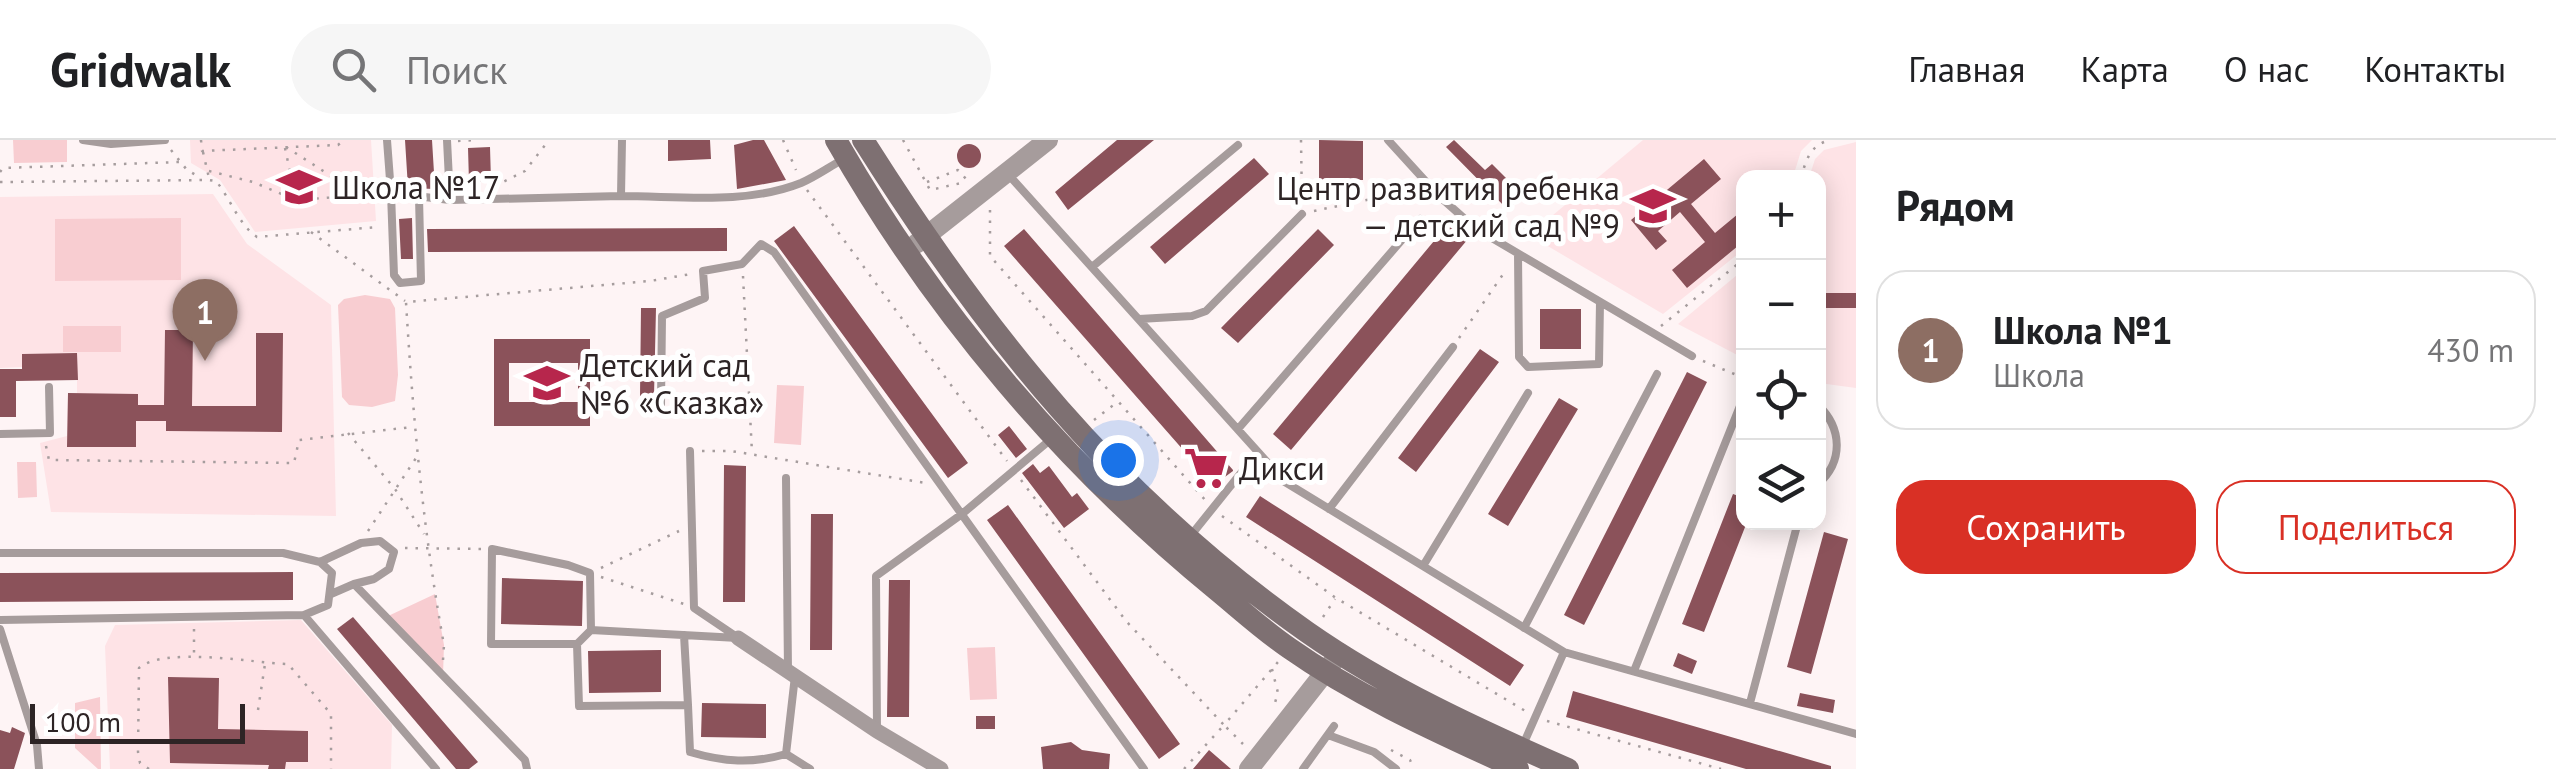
<!DOCTYPE html>
<html lang="ru">
<meta charset="utf-8">
<style>
body{margin:0;font-family:"PT Sans",sans-serif;background:#f6f6f6;color:#202124}
.controls{position:absolute;right:30px;top:30px;display:grid;overflow:hidden;border-radius:20px;box-shadow:0 5px 25px #0003}
.controls button{width:90px;height:90px;display:grid;place-items:center;padding:0;border:0;border-bottom:2px solid #e0e0e0;background:#fff;color:#202124;font:50px sans-serif}
.scale{position:absolute;left:30px;bottom:25px;width:215px;box-sizing:border-box;padding-left:10px;border:5px solid #2d2425;border-top:0;font-size:28px;line-height:35px;white-space:nowrap;color:#2d2425;-webkit-text-stroke:8px #fff;paint-order:stroke}
.you{position:absolute;left:1118px;top:320px;width:35px;height:35px;margin:-25px;border:8px solid #fff;border-radius:50%;background:#1a73e8;box-shadow:0 0 0 15px #1a73e833}
.badge{display:grid;place-items:center;width:65px;height:65px;border-radius:50%;background:#d93025;color:#fff;font-size:32px;font-weight:700}
.pin{position:absolute;translate:-50% -82px;filter:drop-shadow(0 2px 5px #0008)}
.pin::after{content:'';position:absolute;top:52px;width:35px;height:30px;background:inherit;clip-path:polygon(0 0,100% 0,50% 100%)}
.list{margin:0;padding:0;list-style:none}
h2{display:flex;justify-content:space-between;align-items:center;height:130px;margin:0;padding:0 40px;font-size:42px}
h2 small{font-size:32px;font-weight:400;color:#757577}
.list li{display:grid;grid-template-columns:65px 1fr auto;gap:30px;align-items:center;box-sizing:border-box;height:160px;margin:0 20px 20px;padding:0 20px;border:2px solid #e0e0e0;border-radius:30px}
.list b{display:block;font-size:38px;white-space:nowrap}
.list p{margin:0;font-size:32px;white-space:nowrap;color:#757577}
.list em{font-size:32px;font-style:normal;color:#757577}
.actions{display:flex;gap:20px;padding:30px 40px}
.actions a{flex:1;padding:22px 0;border:2px solid #d93025;border-radius:30px;text-align:center;font-size:35px;color:#d93025}
.actions .main{background:#d93025;color:#fff}
.icon{flex:none;width:55px;height:55px;fill:none;stroke:currentColor;stroke-width:2;stroke-linecap:round;stroke-linejoin:round}
.map{position:relative;flex:none;width:1856px;height:629px;overflow:hidden}
header{display:flex;align-items:center;gap:60px;box-sizing:border-box;height:140px;padding:0 50px;background:#fff;border-bottom:2px solid #e0e0e0}
header strong{font-size:48px}
nav{display:flex;gap:55px;margin-inline-start:auto;font-size:35px}
.search{width:700px;height:90px;background:#f6f6f6;display:flex;align-items:center;gap:25px;box-sizing:border-box;padding:0 35px;border-radius:55px;color:#757577;font-size:38px}
main{display:flex}
aside{flex:1;background:#fff}
.map>svg:first-child{display:block}
</style>
<header>
<strong>Gridwalk</strong>
<div class="search"><svg class="icon" aria-label="search" viewBox="0 0 24 24"><circle cx="10" cy="10" r="6"/><path d="M15 15l6 6"/></svg>Поиск</div>
<nav><a>Главная</a><a>Карта</a><a>О нас</a><a>Контакты</a></nav>
</header>
<main>
<div class="map">
<svg width="1856" height="629" viewBox="0 0 1856 629">
<rect width="100%" height="100%" fill="#fef4f5"/>
<path fill="#fee3e6" d="M190 0H371L376 81 255 92 220 40 191 23Z
M1643 0H1812L1801 11 1793 37 1744 38 1743 110 1663 174 1529 95Z
M1856 2V248L1819 243 1818 38H1809L1815 19 1824 10Z
M213 54 247 104 331 165 336 376 51 372 40 303 67 296 68 253H77V214L22 215V227L0 228V57Z
M1743 130V218L1678 184Z
M301 480 392 585 391 629H110L105 506 115 485Z"/>
<path fill="#f8cdd1" d="M13 0H67V22L14 23Z
M181 78V140L55 141V79Z
M365 155 390 159 395 168 398 235 395 261 372 267 349 265 342 257 338 165 344 159Z
M121 186V212H63V186Z
M777 245 804 246 801 305 774 303Z
M17 322H36L37 357 18 358Z
M435 454 444 505 443 535 386 477Z
M995 507 997 559 970 560 967 508Z
M100 557 101 629H98L75 608V563Z"/>
<path fill="#8b525a" fill-rule="evenodd" d="M405 0H432L435 49 408 48Z
M668 0H710L711 19 668 21Z
M753 0H764L786 40 737 49 734 5Z
M1117 0H1154L1068 70 1055 52Z
M1319 0 1363 1V40H1319Z
M1454 0 1485 30 1492 24 1523 55 1508 70 1446 7Z
M957 16a12 12 0 1 1 24 0a12 12 0 1 1-24 0Z
M490 7 491 41 469 42 468 8Z
M1254 18 1269 34 1165 124 1150 107Z
M1704 19 1721 39 1691 64 1715 93 1744 69V101L1687 148 1672 130 1705 102 1680 72 1658 91 1667 101 1656 110 1631 80Z
M412 78 413 119H401L399 79Z
M1449 83 1468 99 1291 310 1273 294Z
M794 86 968 323 948 338 774 101Z
M727 88V111L428 112 427 89Z
M1024 89 1233 330V331L1214 345 1004 106Z
M1318 89 1334 105 1238 203 1221 188Z
M1818 153H1856V168H1818Z
M641 168H656L654 256H640Z
M1540 169H1581V209H1540Z
M165 190H193L192 266H256V193H283L282 292 166 291V281H136V307H67L68 253 138 254V265H164Z
M494 199H590V286H494ZM509 223H578V262H509Z
M1480 209 1499 222 1416 332 1398 318Z
M77 213 78 240 16 241V277H0V229H22V214Z
M1687 232 1707 242 1584 485 1564 475Z
M1559 258 1578 269 1508 386 1488 374Z
M1009 286 1027 309 1016 318 998 295Z
M1033 324 1040 333 1049 326 1072 357 1077 353 1089 369 1064 388 1022 333Z
M724 325 746 326 745 462H723Z
M1733 354 1744 358V382H1747L1704 492 1682 484Z
M1260 356 1524 525 1510 546 1246 377Z
M1008 365 1180 604 1159 619 987 380Z
M811 374H833L832 510H810Z
M1824 392 1848 399 1811 534 1787 527Z
M293 432V460L0 462V433Z
M502 438 583 441 582 486 501 484Z
M889 440H910L909 577H887Z
M353 477 478 622 469 629H456L337 489Z
M661 510V552L589 553 588 511Z
M1678 513 1697 521 1692 534 1673 526Z
M168 537 219 538 218 589 308 591V622H286L285 629H268L269 625 170 623Z
M1573 551 1831 626V629H1746L1566 577Z
M1800 553 1835 560 1833 573 1797 566Z
M702 563 766 564V598L701 597Z
M976 576H995V589H976Z
M12 587 25 593 14 629H0V590L10 593Z
M1071 602 1082 610 1110 614 1109 629H1043L1041 607Z
M1209 610 1231 629H1193Z"/>
<g fill="none" stroke-linecap="round" stroke-linejoin="round">
<path stroke="#a69d9e" stroke-width="2.5" stroke-dasharray="2.5 8" stroke-linecap="butt" d="M201 0 202 11 338 5 344 0
M783 0 796 30
M903 0 930 50 966 42
M1301 0 1302 63
M458 1 478 0
M286 7 359 54
M285 8 296 60 380 54
M171 10 187 30 201 38
M203 12 209 38
M209 31 253 42 296 60
M0 32 3 28 180 22
M1801 38C1806 20 1810 5 1830 0
M0 42 209 40 216 41C230 58 239 85 257 97L378 87
M927 42 958 30 967 40
M495 46 525 31 549 0
M807 50 1007 321
M990 70V116L1206 361
M1314 71 1419 49
M311 92 405 161
M743 136 752 313
M1661 186 1744 119
M1459 198 1506 130
M1703 221 1744 238
M1094 280 1116 263
M348 293 395 349 424 394
M46 306 49 320 294 323 299 300 412 287
M702 311H731L926 343
M1021 340 1126 481 1224 585 1278 522
M1222 376 1336 458 1527 572
M368 391 416 318
M405 408 482 409
M601 428 679 391
M601 437 684 464
M1323 477 1335 459
M194 489V516
M443 520 444 505C423 390 413 278 406 162L650 141 691 134
M1272 529 1278 553 1273 569
M258 570 265 524
M1547 581 1721 629
M1391 610 1410 620 1414 629
M149 629 140 623 138 612 139 528C165 506 253 523 288 524L331 574V629
M1184 629 1224 585 1243 604"/>
<path stroke="#a69c9c" stroke-width="8" d="M83 0 111 4 165 0
M387 0 391 53 450 60 621 56
M447 0 450 60
M622 0 621 56C679 56 746 65 801 43 815 37 829 27 842 20
M1388 0 1439 56 1475 88 1692 216
M1007 33 1285 342 1564 512 1856 594
M391 53 394 135 400 143 421 141 419 57
M1518 114 1519 217 1528 227 1599 224 1600 162
M1092 127 1238 5
M1139 179 1192 176 1206 171 1302 74
M661 264 662 176 705 158 703 131 742 124 761 104 774 112 1144 629
M1818 265C1842 288 1844 321 1818 344
M1238 289 1420 79
M0 294 50 293 49 247
M690 311 694 468 734 495
M786 338 788 531
M1329 369 1453 207
M1192 394 1257 313
M0 413H283L320 422 332 433 328 465 304 475 0 480
M320 422 361 403 380 401 394 412 389 429 374 439 354 444
M1423 426 1528 253
M331 454 354 444 525 620 527 629
M304 475 436 629
M1524 488 1657 234
M0 489 37 605 39 629
M591 490 577 504H491L492 409 568 425 590 433 591 490 738 498
M684 495 688 565
M577 504 579 566 688 565 690 612C724 622 752 624 786 614L810 629
M1634 531 1742 261
M1750 563 1798 382
M877 591 876 436 962 374 1050 300
M1328 595 1374 612 1396 629
M1523 605 1564 512
M786 614 795 536
M1303 629 1334 586"/>
<path stroke="#a69c9c" stroke-width="15" d="M738 498 877 591 941 629"/>
<path stroke="#a69c9c" stroke-width="20" d="M916 104 1048 0
M1249 629 1340 513"/>
<path stroke="#7e7072" stroke-width="22" d="M836 0C934 172 1065 326 1218 451 1241 470 1264 491 1289 508 1360 558 1440 593 1518 629
M863 0C986 195 1116 358 1307 492 1387 548 1479 590 1568 629"/>
</g>
<defs>
<g id="school-bare" transform="scale(3.45)"><path d="M0-5L7-2L0 1L-7-2ZM-4 1L0 2.5L4 1V4Q0 6-4 4Z" fill="#b7264c" stroke="#fff" stroke-width="2.5" paint-order="stroke"/></g>
<g id="supermarket-bare" transform="scale(3.45)"><path d="M-6-5.5h2.5l.6 2H6L4.5 2H-2.5L-4.4-4H-6ZM-1.5 3.2a1.3 1.3 0 1 0 .1 0ZM3 3.2a1.3 1.3 0 1 0 .1 0Z" fill="#b7264c" stroke="#fff" stroke-width="2.5" paint-order="stroke"/></g>
</defs>
<g fill-rule="evenodd">
<use href="#school-bare" x="299" y="47"/>
<use href="#school-bare" x="1653" y="66"/>
<use href="#school-bare" x="547" y="243"/>
<use href="#supermarket-bare" x="1206" y="328"/>
</g>
<g text-anchor="middle" dominant-baseline="central" stroke-width="10" stroke-linejoin="round" paint-order="stroke">
<g font-size="32" fill="#2d2425" stroke="#fff" text-anchor="start">
<text x="332" y="47">Школа №17</text>
<text x="1620" y="48" text-anchor="end">Центр развития ребенка<tspan x="1620" dy="37">— детский сад №9</tspan></text>
<text x="580" y="225">Детский сад<tspan x="580" dy="37">№6 «Сказка»</tspan></text>
<text x="1239" y="328">Дикси</text>
</g>
</g>
</svg>
<div class="controls">
<button>+</button>
<button>−</button>
<button><svg class="icon" aria-label="locate" viewBox="0 0 24 24"><circle cx="12" cy="12" r="6"/><path d="M12 2v4M12 18v4M2 12h4M18 12h4"/></svg></button>
<button><svg class="icon" aria-label="layers" viewBox="0 0 24 24"><path d="M12 4l9 5-9 5-9-5zM3 14l9 5 9-5"/></svg></button>
</div>
<div class="scale">100 m</div>
<div class="you"></div>
<div class="pin badge" style="left:205px;top:221px;background:#8d6e63">1</div>
</div>
<aside>
<h2>Рядом<small></small></h2>
<ul class="list">
<li><span class="badge" style="background:#8d6e63">1</span><div><b>Школа №1</b><p>Школа</p></div><em>430 m</em></li>
</ul>
<div class="actions"><a class="main">Сохранить</a><a>Поделиться</a></div>
</aside>
</main>
